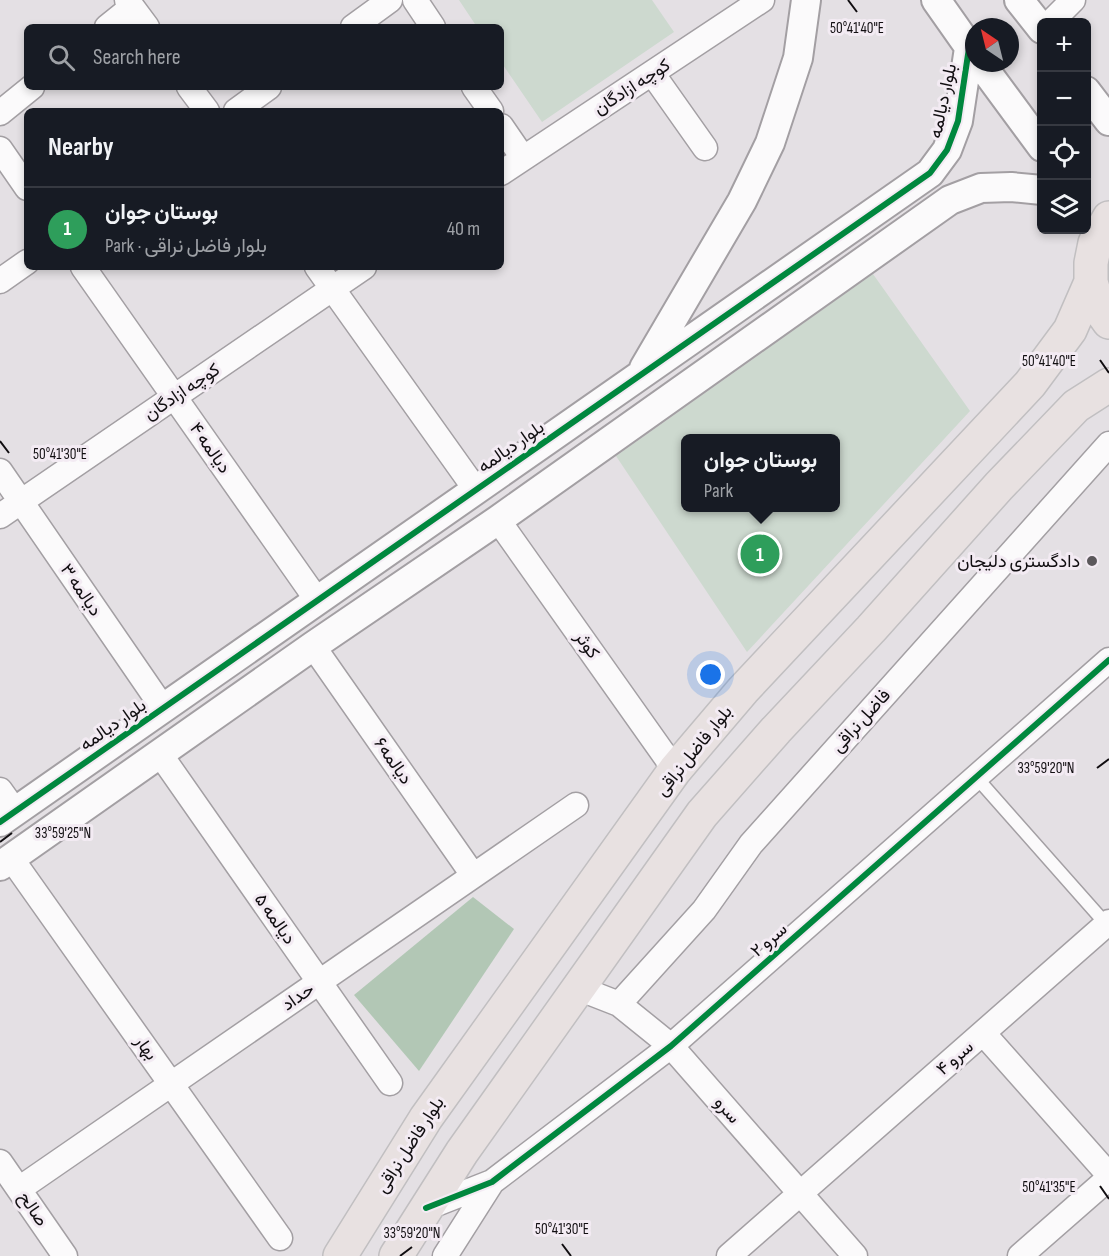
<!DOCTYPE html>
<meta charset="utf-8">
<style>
body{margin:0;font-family:"Sofia Sans Condensed",Vazirmatn,sans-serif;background:#20242c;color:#f1f3f6}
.controls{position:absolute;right:18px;top:18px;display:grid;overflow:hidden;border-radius:9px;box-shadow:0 3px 9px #0003}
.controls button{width:54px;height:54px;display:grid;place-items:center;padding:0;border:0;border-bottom:2px solid #363941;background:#171b24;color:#f1f3f6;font:30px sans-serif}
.compass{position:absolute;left:965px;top:18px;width:54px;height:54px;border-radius:50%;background:#171b24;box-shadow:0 3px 9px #0003;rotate:325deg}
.you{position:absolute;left:711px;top:675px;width:21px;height:21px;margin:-15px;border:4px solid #fff;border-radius:50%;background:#1a73e8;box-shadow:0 0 0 9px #1a73e833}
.badge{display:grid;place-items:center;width:39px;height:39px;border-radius:50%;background:#aeadb0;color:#fff;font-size:20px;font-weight:700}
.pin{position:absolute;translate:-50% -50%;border:3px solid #fff;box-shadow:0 2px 6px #0006}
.popup{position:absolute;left:681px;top:434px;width:159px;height:78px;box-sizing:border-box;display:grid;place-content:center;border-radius:9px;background:#171b24;filter:drop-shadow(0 2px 4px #0005);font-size:20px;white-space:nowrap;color:#9ea1a6}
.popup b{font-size:22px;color:#f1f3f6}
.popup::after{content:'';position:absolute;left:50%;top:100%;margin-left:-12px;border:12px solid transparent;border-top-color:#171b24}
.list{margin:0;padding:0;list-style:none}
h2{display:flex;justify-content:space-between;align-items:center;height:78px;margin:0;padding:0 24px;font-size:26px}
h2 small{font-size:20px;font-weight:400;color:#9ea1a6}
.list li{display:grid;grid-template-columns:39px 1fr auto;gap:18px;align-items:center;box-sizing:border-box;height:84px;padding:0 24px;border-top:2px solid #363941}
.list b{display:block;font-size:22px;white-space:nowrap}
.list p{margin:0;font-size:20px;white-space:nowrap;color:#9ea1a6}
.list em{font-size:20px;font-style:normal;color:#9ea1a6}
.icon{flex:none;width:33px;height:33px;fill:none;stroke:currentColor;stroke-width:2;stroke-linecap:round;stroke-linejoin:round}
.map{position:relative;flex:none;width:1109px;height:1256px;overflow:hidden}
.search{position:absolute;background:#171b24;box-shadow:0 3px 9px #0003;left:24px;top:24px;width:480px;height:66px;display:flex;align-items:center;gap:15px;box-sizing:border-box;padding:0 21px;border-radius:9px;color:#9ea1a6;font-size:22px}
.panel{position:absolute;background:#171b24;box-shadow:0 3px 9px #0003;left:24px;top:108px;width:480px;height:162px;border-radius:9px}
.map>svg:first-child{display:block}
</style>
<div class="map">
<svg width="1109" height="1256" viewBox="0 0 1109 1256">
<rect width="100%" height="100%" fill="#e4e0e4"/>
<path fill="#cdd9cf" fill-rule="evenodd" d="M459 0H652L674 32 542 122 501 62V27H477Z
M873 274 970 411 747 652 616 456ZM685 438H835V508H685Z"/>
<path fill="#b2c7b5" d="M473 897 514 929 419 1071 354 995Z"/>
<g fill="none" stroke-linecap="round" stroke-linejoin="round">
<g stroke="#a39fa3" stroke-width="15">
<path id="service" d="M976 777 1106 924"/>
</g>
<g stroke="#a39fa3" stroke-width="27">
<path id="minor" d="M127 0 147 27
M415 0 433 27
M1051 22 1073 0
M107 27 132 7
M353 27 390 0
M652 73 705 148
M189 87 207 111
M474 87 491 111
M236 111 269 87
M0 113 32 87
M501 126 523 158
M0 149 27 188
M501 173 762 0
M83 267 317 600
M317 267 476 490
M0 281 27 262
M0 471 163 708
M0 516 364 267
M498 520 675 770
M313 646 473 875
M160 754 390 1083
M0 790 15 811
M11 858 280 1238
M578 988 619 1004 671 1046 855 1256
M619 1004 704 910 751 844 1109 444
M983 1033 1109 1175
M0 1162 65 1256
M19 1189 576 805
M426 1208 492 1182 671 1046 1109 660
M445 1256 492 1182
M729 1256 1109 922
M1020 1256 1109 1178"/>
</g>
<g stroke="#a39fa3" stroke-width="32">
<path id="tertiary" d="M936 0 974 54
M1019 0 1042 29
M980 63 1042 147
M1086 91 1109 121
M644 368 742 201 770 143 798 58 806 0
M0 822 930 173 947 150 958 121 969 48
M0 866 313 646 498 520 950 200 981 188 1011 187 1042 190"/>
</g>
<g stroke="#c1bfc1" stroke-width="36">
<path id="primary" d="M1109 218 1095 243 1091 263V282L1099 308 1109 322
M340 1256 426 1118 675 770 743 690 1030 384 1070 330 1091 282
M396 1256 462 1152 702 814 776 730 871 629 999 486 1076 406 1109 385"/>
</g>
<use href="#service" stroke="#fbfafb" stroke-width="12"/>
<use href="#minor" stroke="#fbfafb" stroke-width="24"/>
<use href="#tertiary" stroke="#fbfafb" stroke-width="28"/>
<use href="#primary" stroke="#e8e1e1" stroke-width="33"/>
<g stroke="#f3ebf3" stroke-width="10">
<path id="cycleway" d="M0 822 930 173 947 150 958 121 969 48
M426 1208 492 1182 671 1046 1109 660"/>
</g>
<use href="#cycleway" stroke="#00873e" stroke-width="6"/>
</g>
<path fill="none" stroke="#110e11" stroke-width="2" d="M848 0 857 12M1100 360 1109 373M0 441 9 453M1097 768 1109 759M0 842 12 833M1100 1186 1109 1199M562 1244 571 1256M400 1256 412 1247"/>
<circle fill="#5b585b" stroke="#f3ebf3" stroke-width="2" cx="1092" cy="561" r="6"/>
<g text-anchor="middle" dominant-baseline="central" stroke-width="6" stroke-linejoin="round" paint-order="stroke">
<g font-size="18" fill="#110e11" stroke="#f3ebf3">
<text transform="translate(632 87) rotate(-33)">کوچه ازادگان</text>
<text transform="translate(943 101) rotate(-78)">بلوار دیالمه</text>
<text transform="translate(182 392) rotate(-34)">کوچه ازادگان</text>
<text transform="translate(511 447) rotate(-35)">بلوار دیالمه</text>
<text transform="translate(210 448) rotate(55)">دیالمه ۴</text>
<text transform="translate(81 590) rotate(56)">دیالمه ۳</text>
<text transform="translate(587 645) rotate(55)">کوثر</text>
<text transform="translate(861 721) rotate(-48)">فاضل نراقی</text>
<text transform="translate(113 725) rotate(-35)">بلوار دیالمه</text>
<text transform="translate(694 751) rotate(-51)">بلوار فاضل نراقی</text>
<text transform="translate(393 761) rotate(55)">دیالمه۶</text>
<text transform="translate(275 919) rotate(55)">دیالمه ۵</text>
<text transform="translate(769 940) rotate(-41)">سرو ۲</text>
<text transform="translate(298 997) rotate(-35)">حداد</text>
<text transform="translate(146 1048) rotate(55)">بهار</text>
<text transform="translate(955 1058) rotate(-41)">سرو ۴</text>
<text transform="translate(727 1110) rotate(49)">سرو</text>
<text transform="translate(410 1145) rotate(-57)">بلوار فاضل نراقی</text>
<text transform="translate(33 1209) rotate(56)">صالح</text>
</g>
<g font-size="18" fill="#110e11" stroke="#f3ebf3" text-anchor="end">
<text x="1080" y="561">دادگستری دلیجان</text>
</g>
</g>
<g font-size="15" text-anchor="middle" fill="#110e11" stroke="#f3ebf3" stroke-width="6" stroke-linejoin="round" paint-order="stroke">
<text x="857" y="33">50°41'40"E</text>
<text x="1049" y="366">50°41'40"E</text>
<text x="60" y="459">50°41'30"E</text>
<text x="1046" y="773">33°59'20"N</text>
<text x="63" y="838">33°59'25"N</text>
<text x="1049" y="1192">50°41'35"E</text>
<text x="562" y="1234">50°41'30"E</text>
<text x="412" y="1238">33°59'20"N</text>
</g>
</svg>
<div class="controls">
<button>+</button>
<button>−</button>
<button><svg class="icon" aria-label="locate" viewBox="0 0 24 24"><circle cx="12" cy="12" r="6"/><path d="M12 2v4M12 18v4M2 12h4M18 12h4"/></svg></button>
<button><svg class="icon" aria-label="layers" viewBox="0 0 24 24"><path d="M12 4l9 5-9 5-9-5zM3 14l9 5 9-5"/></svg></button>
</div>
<svg class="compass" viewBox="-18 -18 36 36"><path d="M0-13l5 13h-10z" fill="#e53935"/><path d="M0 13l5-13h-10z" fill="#9ea1a6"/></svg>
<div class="you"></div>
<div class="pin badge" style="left:760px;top:554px;background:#2e9e5b">1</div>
<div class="popup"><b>بوستان جوان</b>Park</div>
<div class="search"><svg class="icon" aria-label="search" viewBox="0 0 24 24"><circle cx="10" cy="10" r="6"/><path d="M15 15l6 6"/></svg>Search here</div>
<section class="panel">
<h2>Nearby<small></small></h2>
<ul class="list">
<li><span class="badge" style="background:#2e9e5b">1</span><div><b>بوستان جوان</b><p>Park · بلوار فاضل نراقی</p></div><em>40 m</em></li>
</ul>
</section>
</div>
